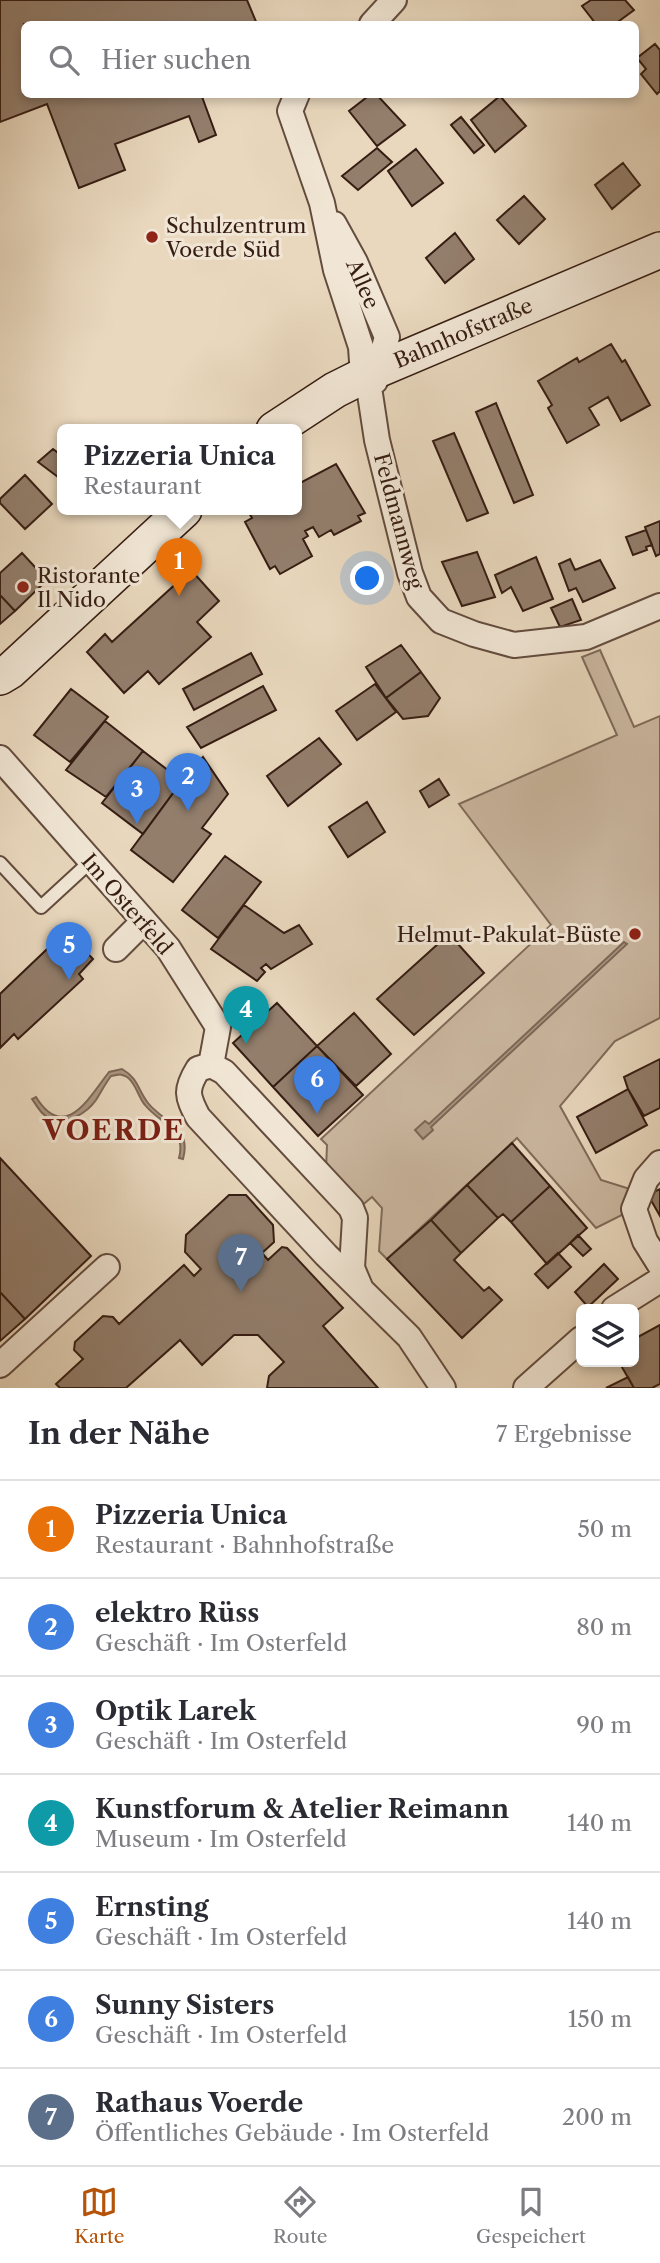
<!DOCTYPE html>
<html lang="de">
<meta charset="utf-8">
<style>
body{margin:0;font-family:"Libre Caslon Text",serif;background:#f2f2f3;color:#2b2b33}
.controls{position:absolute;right:21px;bottom:21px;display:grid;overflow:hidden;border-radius:10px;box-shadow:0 4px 10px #0003}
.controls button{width:63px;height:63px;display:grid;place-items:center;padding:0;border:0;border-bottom:2px solid #e1e1e2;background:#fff;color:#2b2b33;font:35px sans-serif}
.you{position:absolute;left:368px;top:579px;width:24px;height:24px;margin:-18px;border:5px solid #fff;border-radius:50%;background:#1a73e8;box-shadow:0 0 0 10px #1a73e833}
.badge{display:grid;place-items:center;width:46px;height:46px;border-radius:50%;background:#b45309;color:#fff;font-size:23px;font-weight:700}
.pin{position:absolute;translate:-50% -58px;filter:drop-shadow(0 2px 4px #0008)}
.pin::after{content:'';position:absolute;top:37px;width:24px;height:21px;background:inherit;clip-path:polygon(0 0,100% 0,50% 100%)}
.popup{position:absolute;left:57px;top:424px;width:245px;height:91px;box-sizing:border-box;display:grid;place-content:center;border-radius:10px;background:#fff;filter:drop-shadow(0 2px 5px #0005);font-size:23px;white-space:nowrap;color:#7c7c81}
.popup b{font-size:26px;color:#2b2b33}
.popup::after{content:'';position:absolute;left:50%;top:100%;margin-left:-14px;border:14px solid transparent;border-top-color:#fff}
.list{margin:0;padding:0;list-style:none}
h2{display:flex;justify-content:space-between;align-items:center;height:91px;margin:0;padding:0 28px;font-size:30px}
h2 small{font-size:23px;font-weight:400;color:#7c7c81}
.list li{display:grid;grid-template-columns:46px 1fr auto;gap:21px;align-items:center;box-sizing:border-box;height:98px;padding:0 28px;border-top:2px solid #e1e1e2}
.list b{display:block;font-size:26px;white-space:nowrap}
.list p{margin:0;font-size:23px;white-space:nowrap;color:#7c7c81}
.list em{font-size:23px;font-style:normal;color:#7c7c81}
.icon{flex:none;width:38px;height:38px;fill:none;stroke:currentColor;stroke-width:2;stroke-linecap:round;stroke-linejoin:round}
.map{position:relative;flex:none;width:660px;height:1388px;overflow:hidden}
.search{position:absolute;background:#fff;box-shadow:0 4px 10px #0003;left:21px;right:21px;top:21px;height:77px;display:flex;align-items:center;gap:18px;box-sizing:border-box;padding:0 24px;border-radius:10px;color:#7c7c81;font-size:26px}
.sheet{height:777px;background:#fff}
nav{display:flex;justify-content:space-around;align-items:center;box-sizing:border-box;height:98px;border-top:2px solid #e1e1e2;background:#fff;font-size:19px;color:#7c7c81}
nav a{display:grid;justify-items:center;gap:4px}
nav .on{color:#b45309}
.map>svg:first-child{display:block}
</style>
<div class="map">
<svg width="660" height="1388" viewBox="0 0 660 1388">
<rect width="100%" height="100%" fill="#e9d8be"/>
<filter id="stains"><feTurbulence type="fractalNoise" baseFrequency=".00286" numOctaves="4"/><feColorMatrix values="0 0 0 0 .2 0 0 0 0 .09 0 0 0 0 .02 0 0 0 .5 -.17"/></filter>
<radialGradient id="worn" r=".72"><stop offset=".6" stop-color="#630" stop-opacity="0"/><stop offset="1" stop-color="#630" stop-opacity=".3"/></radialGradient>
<path fill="#cbb8a1" stroke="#806a5a" stroke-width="2" d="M600 650 634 727 660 716V1018L615 1041 560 1106 601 1180 630 1189V1211L596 1228 517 1138 387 1259 379 1251 382 1208 372 1197 360 1207 326 1169 327 1145 321 1139 551 925 459 804 617 735 582 657Z"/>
<path fill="#ac9884" stroke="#7d6757" stroke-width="2" d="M624 942 627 944 431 1127 433 1130 423 1139 415 1130 425 1121 429 1124Z
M122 1069C139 1079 137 1089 148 1103 164 1123 192 1127 183 1159L179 1158C187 1128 160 1124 145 1105 138 1097 136 1083 127 1077 121 1073 118 1075 111 1076 105 1084 101 1092 96 1100 87 1113 67 1125 51 1119 42 1116 37 1106 32 1099L36 1097C65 1144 90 1096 109 1072Z"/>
<path fill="#937e6c" stroke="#361d13" stroke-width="2" d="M0 0H247L257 24H24V94H201L216 135 199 142 189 116 115 144 125 170 79 188 47 104 0 122Z
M591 0H625L634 10 615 24H596L582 6Z
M655 44 660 50V91L657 94 641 74 646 69 637 58Z
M371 94H376L405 125 377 146 349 111Z
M500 96 526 126 495 152 471 120Z
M461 117 484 145 474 153 451 125Z
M377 148 392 162 358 190 342 176Z
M416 149 443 183 412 206 388 171Z
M623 163 640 185 612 209 595 185Z
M524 196 545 219 519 244 497 220Z
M455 233 474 259 445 283 426 258Z
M611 344 622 362 625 360 650 405 621 421 608 397 589 408 599 425 567 443 548 408 552 405 538 381 577 358 579 362Z
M496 403 533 495 514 503 476 412Z
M454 433 488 513 467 521 433 441Z
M53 449 62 456V480L38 462Z
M336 464 365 513 358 516 361 521 334 535 331 530 319 537 313 527 305 531 308 536 303 539 312 556 280 574 275 566 270 569 245 522 252 518 249 513 255 510H269L270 512 274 510H296V485Z
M25 475 52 504 25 529 0 503V499Z
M660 521V554L656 556 645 527Z
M646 530 652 545 646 547 647 550 633 555 626 537Z
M477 552 495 597 462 606 442 562Z
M22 553 47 580 15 611 0 595V573Z
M536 557 553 599 523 611 511 587 502 593 495 575Z
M570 559 575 570 600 560 615 588 583 602 576 588 569 591 559 564Z
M191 570 219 601 197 622 211 637 159 684 148 671 124 693 87 652 105 634 112 642Z
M0 595 15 611 0 624Z
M572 599 581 620 560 627 551 608Z
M401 645 421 672 386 698 366 667Z
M251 653 262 674 194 710 183 689Z
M421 672 440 698 428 716 403 719 386 698Z
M375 684 396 712 357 740 336 711Z
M263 686 276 710 201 748 187 727Z
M71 689 108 717 70 762 34 735Z
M105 721 143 751 106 797 66 770Z
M319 738 341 764 288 806 267 776Z
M143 751 182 781 143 834 102 803Z
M203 757 228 794 202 828 211 834 173 882 131 850 182 781Z
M439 779 449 795 429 807 420 791Z
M367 802 385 832 348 857 329 827Z
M225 856 261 882 218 938 182 910Z
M244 905 284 933 299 925 312 944 271 969 266 964 261 968 265 972 257 981 211 949Z
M66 931 93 959 79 974 83 979 18 1039 14 1034 0 1048V994Z
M449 934 484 973 414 1035 377 999Z
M277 1003 317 1046 273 1087 233 1043Z
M354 1013 391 1054 356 1086 317 1046Z
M317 1046 363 1095 318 1136 273 1087Z
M660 1059V1108L644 1116 628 1089 624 1077Z
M628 1089 647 1125 596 1153 577 1117Z
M512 1143 550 1186 511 1222 503 1214 498 1218 467 1185Z
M0 1158 91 1256 25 1319 0 1292Z
M467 1185 498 1218 461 1253 431 1220Z
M550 1186 587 1228 547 1264 511 1222Z
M660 1189V1216L648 1195Z
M229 1195H246L273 1225 274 1242 262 1253 268 1260 282 1247 287 1248 343 1308 323 1326 378 1388H267L269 1376 284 1362 258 1335H234L202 1365 180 1340 126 1388H60L56 1384 83 1359 74 1350 75 1342 103 1316 113 1317 119 1324 184 1265 194 1276 201 1269 185 1252 186 1235Z
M431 1220 461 1253 454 1260 484 1291 489 1287 502 1300 462 1338 387 1259Z
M578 1235 591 1249 583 1256 570 1243Z
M558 1253 571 1267 548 1288 535 1274Z
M604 1264 618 1279 588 1307 575 1292Z
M0 1292 25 1319 0 1341Z
M660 1325V1384L652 1388H634L619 1362H634V1347L638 1345 634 1339Z
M628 1377 634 1388H606Z"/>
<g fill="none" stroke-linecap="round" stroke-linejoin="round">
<g stroke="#634c3e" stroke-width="16">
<path id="lane" d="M0 863 41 907 91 861"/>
</g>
<g stroke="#634c3e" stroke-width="28">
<path id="street" d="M372 24 394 0
M297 94 290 111 322 203 336 270 361 347 363 376 370 394 377 440 410 573 419 597 441 621 474 634 514 645 586 637 660 606
M334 224 355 262 387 337 375 381
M0 758 168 948 218 1027 211 1065
M116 949 144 921
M660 1163 646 1179 634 1209 645 1241 660 1265
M360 1287 352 1268 355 1218 351 1208 224 1072 211 1065 198 1069C185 1090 187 1096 198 1117L326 1255 409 1337 443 1388
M614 1309 660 1280
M0 1365 107 1267
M526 1388 581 1339"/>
</g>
<g stroke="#361d13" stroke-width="38">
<path id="secondary" d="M274 430 335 390 363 376 660 250
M0 677 10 671 184 510"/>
</g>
<use href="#lane" stroke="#f1e6d5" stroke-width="12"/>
<use href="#street" stroke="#f1e6d5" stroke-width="24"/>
<use href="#secondary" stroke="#f1e6d5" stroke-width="35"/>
</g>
<g fill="#8f2418" stroke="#f1e6d5" stroke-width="2.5">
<circle cx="152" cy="237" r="7"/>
<circle cx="23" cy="587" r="7"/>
<circle cx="635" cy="934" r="7"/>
</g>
<g text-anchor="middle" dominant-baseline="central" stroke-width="6" stroke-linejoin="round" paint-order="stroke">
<g font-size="21" fill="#361d13" stroke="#f1e6d5" text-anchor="start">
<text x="166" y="225">Schulzentrum<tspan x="166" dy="24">Voerde Süd</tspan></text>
<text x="37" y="575">Ristorante<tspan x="37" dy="24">Il Nido</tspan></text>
<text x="621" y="934" text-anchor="end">Helmut-Pakulat-Büste</text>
</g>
<g font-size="21" fill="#361d13" stroke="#f1e6d5">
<text transform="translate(363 284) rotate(66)">Allee</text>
<text transform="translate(463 333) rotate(-23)">Bahnhofstraße</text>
<text transform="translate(399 521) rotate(75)">Feldmannweg</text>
<text transform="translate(127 904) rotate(49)">Im Osterfeld</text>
</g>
<g font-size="28" font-weight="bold" letter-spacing="2" fill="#7a1f14" stroke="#f1e6d5">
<text x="114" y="1130">VOERDE</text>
</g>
</g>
<rect width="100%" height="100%" filter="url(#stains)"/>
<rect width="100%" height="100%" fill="url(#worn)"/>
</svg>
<div class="controls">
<button><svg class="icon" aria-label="layers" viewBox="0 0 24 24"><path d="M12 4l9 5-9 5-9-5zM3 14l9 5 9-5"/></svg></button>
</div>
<div class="you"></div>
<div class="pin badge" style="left:179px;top:596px;background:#e8710a">1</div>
<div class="popup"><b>Pizzeria Unica</b>Restaurant</div>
<div class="pin badge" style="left:188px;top:811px;background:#3f7fe0">2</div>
<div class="pin badge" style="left:137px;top:824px;background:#3f7fe0">3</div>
<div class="pin badge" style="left:246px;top:1044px;background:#0f9aa8">4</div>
<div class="pin badge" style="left:69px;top:980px;background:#3f7fe0">5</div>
<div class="pin badge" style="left:317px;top:1114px;background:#3f7fe0">6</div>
<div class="pin badge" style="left:241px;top:1292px;background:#5c6f8a">7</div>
<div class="search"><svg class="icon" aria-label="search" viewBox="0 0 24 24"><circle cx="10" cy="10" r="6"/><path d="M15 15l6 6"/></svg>Hier suchen</div>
</div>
<section class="sheet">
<h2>In der Nähe<small>7 Ergebnisse</small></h2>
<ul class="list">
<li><span class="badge" style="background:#e8710a">1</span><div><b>Pizzeria Unica</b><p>Restaurant · Bahnhofstraße</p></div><em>50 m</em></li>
<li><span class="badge" style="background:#3f7fe0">2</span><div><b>elektro Rüss</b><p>Geschäft · Im Osterfeld</p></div><em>80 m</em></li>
<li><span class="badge" style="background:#3f7fe0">3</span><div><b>Optik Larek</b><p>Geschäft · Im Osterfeld</p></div><em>90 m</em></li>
<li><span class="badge" style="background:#0f9aa8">4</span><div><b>Kunstforum &amp; Atelier Reimann</b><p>Museum · Im Osterfeld</p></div><em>140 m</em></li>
<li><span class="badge" style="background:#3f7fe0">5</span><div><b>Ernsting</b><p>Geschäft · Im Osterfeld</p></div><em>140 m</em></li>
<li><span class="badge" style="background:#3f7fe0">6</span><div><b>Sunny Sisters</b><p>Geschäft · Im Osterfeld</p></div><em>150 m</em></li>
<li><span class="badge" style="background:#5c6f8a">7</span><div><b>Rathaus Voerde</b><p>Öffentliches Gebäude · Im Osterfeld</p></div><em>200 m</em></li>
</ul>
</section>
<nav>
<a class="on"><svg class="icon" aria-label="map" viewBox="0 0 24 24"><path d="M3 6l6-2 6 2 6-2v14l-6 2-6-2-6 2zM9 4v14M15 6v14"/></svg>Karte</a>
<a><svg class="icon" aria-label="directions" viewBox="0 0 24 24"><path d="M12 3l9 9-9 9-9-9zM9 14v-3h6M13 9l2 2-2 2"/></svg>Route</a>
<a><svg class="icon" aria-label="saved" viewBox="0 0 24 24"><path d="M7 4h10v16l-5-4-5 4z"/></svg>Gespeichert</a>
</nav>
